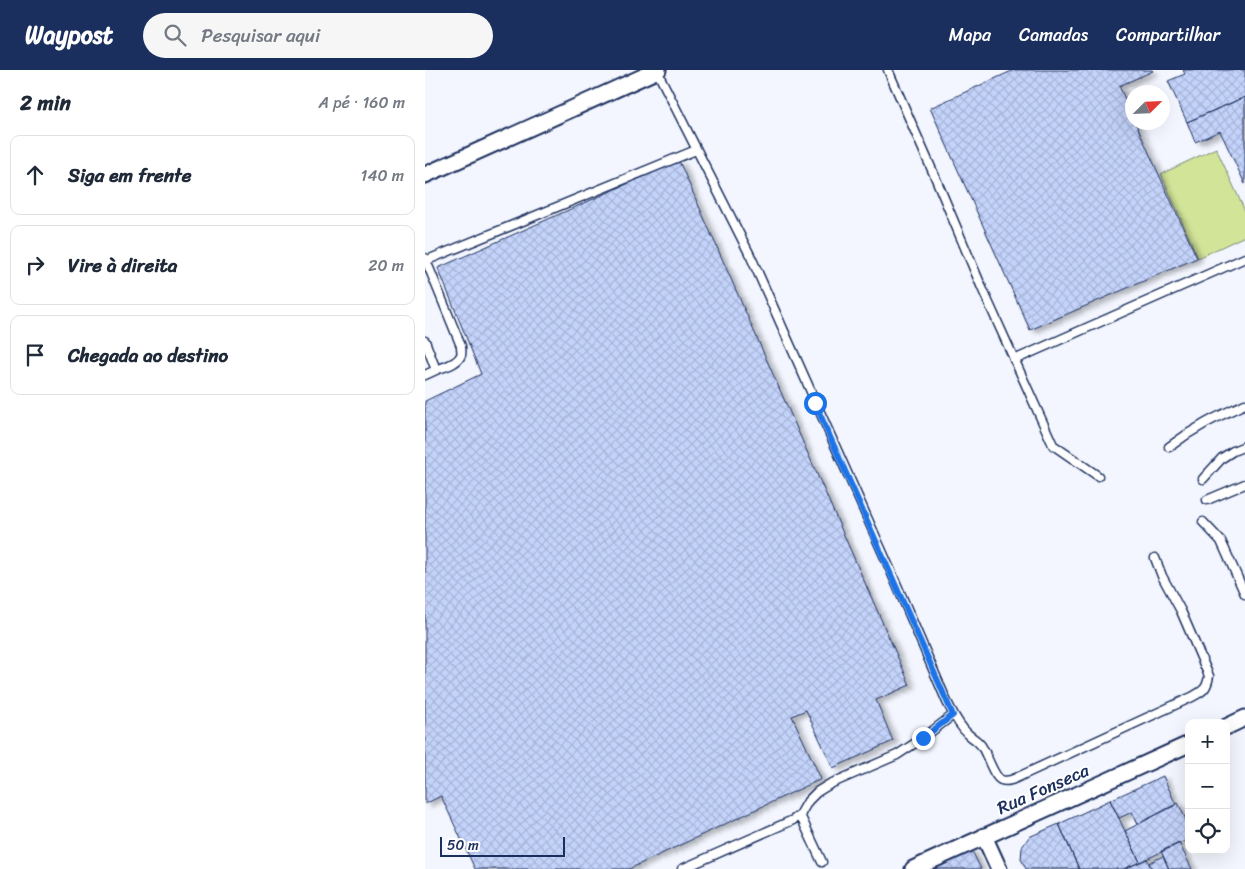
<!DOCTYPE html>
<html lang="pt">
<meta charset="utf-8">
<style>
body{margin:0;font-family:Sriracha,sans-serif;background:#f6f6f7;color:#1f2937}
.controls{position:absolute;right:15px;bottom:15px;display:grid;overflow:hidden;border-radius:10px;box-shadow:0 5px 20px #0002}
.controls button{width:45px;height:45px;display:grid;place-items:center;padding:0;border:0;border-bottom:1px solid #e0e1e3;background:#fff;color:#1f2937;font:25px sans-serif}
.compass{position:absolute;left:700px;top:15px;width:45px;height:45px;border-radius:50%;background:#fff;box-shadow:0 5px 20px #0002;rotate:66deg}
.scale{position:absolute;left:15px;bottom:12px;width:125px;box-sizing:border-box;padding-left:5px;border:2px solid #1b2f5e;border-top:0;font-size:14px;line-height:18px;white-space:nowrap;color:#1b2f5e;-webkit-text-stroke:4px #fff;paint-order:stroke}
.stop{position:absolute;width:15px;height:15px;margin:-11px;border:4px solid #1a73e8;border-radius:50%;background:#fff}
.stop.end{background:#1a73e8;border-color:#fff;box-shadow:0 1px 5px #0008}
.list{margin:0;padding:0;list-style:none}
h2{display:flex;justify-content:space-between;align-items:center;height:65px;margin:0;padding:0 20px;font-size:21px}
h2 small{font-size:16px;font-weight:400;color:#747a83}
.list li{display:grid;grid-template-columns:32px 1fr auto;gap:15px;align-items:center;box-sizing:border-box;height:80px;margin:0 10px 10px;padding:0 10px;border:1px solid #e0e1e3;border-radius:10px}
.list b{display:block;font-size:19px;white-space:nowrap}
.list em{font-size:16px;font-style:normal;color:#747a83}
.icon{flex:none;width:28px;height:28px;fill:none;stroke:currentColor;stroke-width:2;stroke-linecap:round;stroke-linejoin:round}
.map{position:relative;flex:none;width:820px;height:799px;overflow:hidden}
header{display:flex;align-items:center;gap:30px;box-sizing:border-box;height:70px;padding:0 25px;background:#1b2f5e;color:#fff}
header strong{font-size:24px}
nav{display:flex;gap:28px;margin-inline-start:auto;font-size:18px}
.search{width:350px;height:45px;background:#f6f6f7;display:flex;align-items:center;gap:12px;box-sizing:border-box;padding:0 18px;border-radius:28px;color:#747a83;font-size:19px}
main{display:flex}
aside{flex:1;background:#fff}
.map>svg:first-child{display:block}
</style>
<header>
<strong>Waypost</strong>
<div class="search"><svg class="icon" aria-label="search" viewBox="0 0 24 24"><circle cx="10" cy="10" r="6"/><path d="M15 15l6 6"/></svg>Pesquisar aqui</div>
<nav><a>Mapa</a><a>Camadas</a><a>Compartilhar</a></nav>
</header>
<main>
<aside>
<h2>2 min<small>A pé · 160 m</small></h2>
<ul class="list">
<li><svg class="icon" aria-label="ahead" viewBox="0 0 24 24"><path d="M12 20V5M6 11l6-6 6 6"/></svg><div><b>Siga em frente</b></div><em>140 m</em></li>
<li><svg class="icon" aria-label="right" viewBox="0 0 24 24"><path d="M7 20v-9h11M14 6l5 5-5 5"/></svg><div><b>Vire à direita</b></div><em>20 m</em></li>
<li><svg class="icon" aria-label="arrive" viewBox="0 0 24 24"><path d="M6 21V4h12l-3 4 3 4H6"/></svg><div><b>Chegada ao destino</b></div></li>
</ul>
</aside>
<div class="map">
<svg width="820" height="799" viewBox="0 0 820 799">
<defs>
<pattern id="building-cross-hatch" width="8" height="8" patternUnits="userSpaceOnUse" patternTransform="scale(1.25)"><rect width="8" height="8" fill="#c4d3fa"/><path d="M0 0l8 8M0 8l8-8" fill="none" stroke="#a8b5d9"/></pattern>
<filter id="shadow"><feDropShadow dx="5.5" dy="3" stdDeviation="2.5" flood-color="#0004"/></filter>
</defs>
<rect width="100%" height="100%" fill="#f3f6fe"/>
<filter id="ink" filterUnits="userSpaceOnUse"><feTurbulence type="fractalNoise" baseFrequency=".02" numOctaves="2"/><feDisplacementMap in="SourceGraphic" scale="10" xChannelSelector="R" yChannelSelector="G"/><feConvolveMatrix kernelMatrix="1 2 1 2 8 2 1 2 1" color-interpolation-filters="sRGB"/></filter>
<g filter="url(#ink)">
<path fill="#d2e498" stroke="#768a7b" d="M791 78 820 141V166L773 188 736 104Z"/>
<path fill="url(#building-cross-hatch)" stroke="#1b2f5e" filter="url(#shadow)" d="M589 0H727L728 1 694 16 708 46V52H710L772 188 605 260 505 38Z
M758 0H820V27L762 52 743 11 760 4Z
M820 27V114L795 61 770 72 762 52Z
M254 91 485 615 451 630 468 671 408 698 381 640 367 646 396 709 204 799H50L16 726 0 734V331L56 304 13 198Z
M738 706 751 735 713 754 707 742 694 748 685 730Z
M685 730 715 792 698 799H654L634 754Z
M753 733 764 756V769L715 792 700 761Z
M634 754 654 799H601L596 789 597 777 604 767Z
M754 773 767 799H744L736 781Z
M546 779 556 799H503Z
M738 786 744 799H727L724 793Z
M722 789 727 799H700L715 792Z"/>
<g fill="none" stroke-linecap="round" stroke-linejoin="round">
<g stroke="#1b2f5e" stroke-width="11">
<path id="lane" d="M463 0 511 109 557 218 628 375 673 406
M232 1 326 187 465 499 522 632C528 643 533 655 543 664 547 668 554 671 557 677 562 684 568 706 576 710 581 712 587 710 591 708L767 627C778 621 782 619 784 606L756 541 737 506 730 488
M0 188 36 276C36 278 37 283 36 285 33 294 18 297 11 300
M0 191 271 80
M0 271 11 300 0 305
M589 290 820 188
M744 377C769 358 791 347 820 334
M778 409 797 388 808 381 820 376
M782 430 820 414
M778 452 796 471 820 524
M375 745 397 792
M257 799 368 750 375 745 383 731 392 722 405 714 472 685 498 668 528 645"/>
</g>
<g stroke="#1b2f5e" stroke-width="19">
<path id="street" d="M0 105 233 0
M801 657 820 648
M559 766 574 799
M488 799 764 674"/>
</g>
<use href="#lane" stroke="#fff" stroke-width="8"/>
<use href="#street" stroke="#fff" stroke-width="15"/>
</g>
</g>
<g fill="none" stroke-linecap="round" stroke-linejoin="round" filter="url(#ink)">
<path stroke="#1a73e8" stroke-width="6" d="M390 333 528 645 498 668"/>
</g>
<g text-anchor="middle" dominant-baseline="central" stroke-width="4" stroke-linejoin="round" paint-order="stroke">
<g font-size="18" fill="#1b2f5e" stroke="#fff">
<text transform="translate(618 719) rotate(-24)">Rua Fonseca</text>
</g>
</g>
</svg>
<div class="controls">
<button>+</button>
<button>−</button>
<button><svg class="icon" aria-label="locate" viewBox="0 0 24 24"><circle cx="12" cy="12" r="6"/><path d="M12 2v4M12 18v4M2 12h4M18 12h4"/></svg></button>
</div>
<svg class="compass" viewBox="-18 -18 36 36"><path d="M0-13l5 13h-10z" fill="#e53935"/><path d="M0 13l5-13h-10z" fill="#747a83"/></svg>
<div class="scale">50 m</div>
<div class="stop" style="left:390px;top:333px"></div>
<div class="stop end" style="left:498px;top:668px"></div>
</div>
</main>
